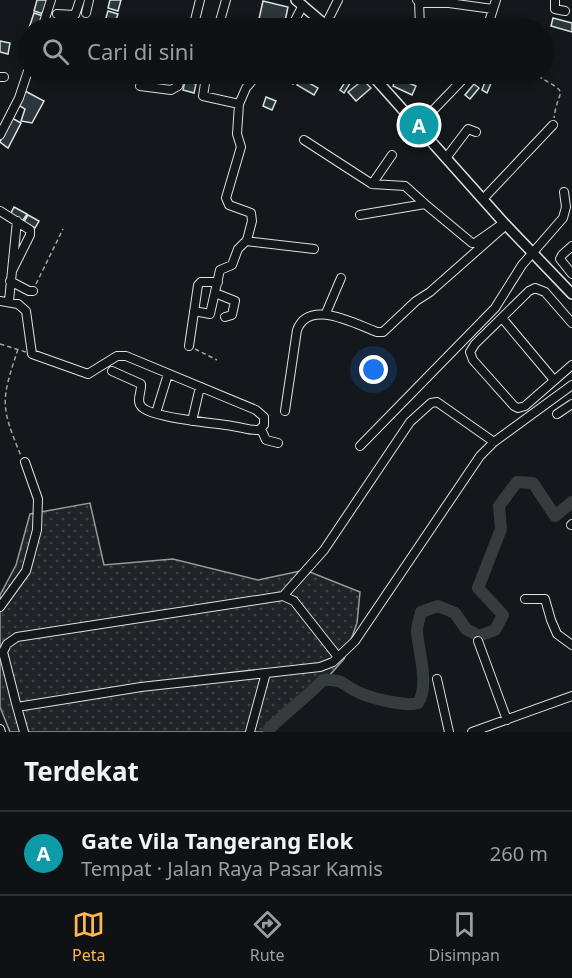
<!DOCTYPE html>
<html lang="id">
<meta charset="utf-8">
<style>
body{margin:0;font-family:"Noto Sans",sans-serif;background:#1d2022;color:#f1f3f6}
.you{position:absolute;left:374px;top:370px;width:21px;height:21px;margin:-15px;border:4px solid #fff;border-radius:50%;background:#1a73e8;box-shadow:0 0 0 9px #1a73e833}
.badge{display:grid;place-items:center;width:39px;height:39px;border-radius:50%;background:#ffb74d;color:#fff;font-size:20px;font-weight:700}
.pin{position:absolute;translate:-50% -50%;border:3px solid #fff;box-shadow:0 2px 6px #0006}
.list{margin:0;padding:0;list-style:none}
h2{display:flex;justify-content:space-between;align-items:center;height:78px;margin:0;padding:0 24px;font-size:26px}
h2 small{font-size:20px;font-weight:400;color:#9b9ea0}
.list li{display:grid;grid-template-columns:39px 1fr auto;gap:18px;align-items:center;box-sizing:border-box;height:84px;padding:0 24px;border-top:2px solid #2f3234}
.list b{display:block;font-size:22px;white-space:nowrap}
.list p{margin:0;font-size:20px;white-space:nowrap;color:#9b9ea0}
.list em{font-size:20px;font-style:normal;color:#9b9ea0}
.icon{flex:none;width:33px;height:33px;fill:none;stroke:currentColor;stroke-width:2;stroke-linecap:round;stroke-linejoin:round}
.map{position:relative;flex:none;width:572px;height:732px;overflow:hidden}
.search{position:absolute;background:#0f1215;box-shadow:0 3px 9px #0003;left:18px;right:18px;top:18px;height:66px;display:flex;align-items:center;gap:15px;box-sizing:border-box;padding:0 21px;border-radius:33px;color:#9b9ea0;font-size:22px}
.sheet{height:162px;background:#0f1215}
nav{display:flex;justify-content:space-around;align-items:center;box-sizing:border-box;height:84px;border-top:2px solid #2f3234;background:#0f1215;font-size:16px;color:#9b9ea0}
nav a{display:grid;justify-items:center;gap:3px}
nav .on{color:#ffb74d}
.map>svg:first-child{display:block}
</style>
<div class="map">
<svg width="572" height="732" viewBox="0 0 572 732">
<defs>
<pattern id="grass-dots" width="8" height="8" patternUnits="userSpaceOnUse" patternTransform="scale(1.5)"><rect width="8" height="8" fill="#202428"/><path d="M2 2h.1M6 6h.1" fill="none" stroke="#404447" stroke-width="1.8" stroke-linecap="round"/></pattern>
</defs>
<rect width="100%" height="100%" fill="#14181c"/>
<path fill="url(#grass-dots)" stroke="#939e99" stroke-width="1.5" d="M90 503 104 565 173 559 258 580 305 570 360 592 357 623 344 659 312 695 273 732H10L0 707V595L16 565 30 514Z"/>
<g fill="none" stroke-linecap="round" stroke-linejoin="round">
<path stroke="#363b3e" stroke-width="12" d="M269 732V729C286 712 306 698 323 680 342 679 342 684 358 692 369 698 407 707 418 703 430 685 418 651 417 631 417 624 420 618 421 612L438 606 455 613 466 629 479 636 495 630 503 615 478 588 501 529 499 506 517 482 533 483 555 516 572 502"/>
</g>
<path fill="#2c363c" stroke="#d8e6dc" stroke-width="1.5" d="M37 0H47L44 14 34 11Z
M110 0H121L118 11 108 8Z
M263 1 288 7 284 26 259 19Z
M108 11 118 14 113 28H103Z
M34 13 43 16 39 28H29Z
M553 18 572 23V32L551 26Z
M0 41 10 43 8 54 0 52Z
M45 74H66L64 82 44 77Z
M283 74H300L293 84 281 77Z
M350 74H356L344 93 340 90Z
M488 74 494 76 487 93 482 90Z
M300 78 318 88 314 95 297 85Z
M396 78 416 86 412 95 393 86Z
M363 80 371 88 356 101 348 92Z
M185 81 196 84 194 93 183 90Z
M474 84 479 88 470 99 465 95Z
M25 91 44 101 32 123 21 121 25 109 17 104Z
M266 97 276 101 272 110 263 106Z
M12 118 21 123 8 148 0 142Z
M14 207 27 214 22 222 10 215Z
M28 215 39 221 35 228 24 222Z"/>
<g fill="none" stroke-linecap="round" stroke-linejoin="round">
<g stroke="#d8e6dc" stroke-width="10">
<path id="minor" d="M417 0 424 3H449L493 9
M555 0V9L565 11
M419 1 420 28
M86 13 89 0
M57 14 75 15 80 0
M326 24 338 0
M42 28 51 0
M193 28 200 0
M218 28 226 0
M291 28 303 5
M487 28 496 0
M0 77H4
M206 77 203 96 239 104
M140 86 171 90 178 86 182 74
M418 126 468 74
M0 135 19 98 28 71
M304 140 372 184 392 155
M446 158 468 129 476 132
M483 199 553 125
M425 204 472 243H475L502 224
M0 211 30 230V235L12 271
M360 215 425 204 405 186 372 184
M246 241 314 249
M572 246 562 255 560 259 572 274
M10 281 29 291H33
M215 293 235 301 232 315 225 317
M0 301 18 304 26 311 32 354 88 374 117 356H126L256 410 264 417V425L259 430C250 431 241 427 232 426 216 423 149 418 141 406 136 400 142 391 141 384L112 371
M9 301 17 221
M194 311 210 314 220 270 232 265 238 249 247 240 252 221 251 213 229 205 226 198 241 147 237 134 239 104 246 88 258 74
M326 313 341 278
M502 318 554 380
M572 323 545 292 535 288 529 291 475 344 470 352 473 360 514 406 518 408 525 406 572 365
M189 346 198 285 201 282H218
M285 411 297 330C309 298 355 324 377 332H383L416 301 430 292 506 225
M156 413 168 374
M557 414 572 404
M192 421 200 387
M261 429 266 440 278 443
M360 446 495 308 522 265 563 218 566 207 564 192
M571 525 572 524
M283 596 324 550 410 422 431 403 437 402 494 442
M525 599H545L551 620 557 634 572 645
M0 607 26 571 37 530 38 499 25 462
M478 641 507 720
M437 679 449 732
M17 707 3 652 7 644 17 637 283 596 294 601 338 657
M0 729 1 732
M24 732 17 707 141 687 320 667 333 662 355 641 480 456 494 442 572 385
M250 732 266 673
M472 732 572 696"/>
</g>
<g stroke="#d8e6dc" stroke-width="12">
<path id="major" d="M296 0 329 28
M371 74 504 223 572 294"/>
</g>
<path stroke="#9da8a2" stroke-width="1.5" stroke-dasharray="4.5 3" stroke-linecap="butt" d="M538 76C572 96 558 86 554 118
M36 284 63 229
M0 344 26 352
M18 349C1 401 0 405 21 456
M195 349 217 360"/>
<use href="#minor" stroke="#14181c" stroke-width="8"/>
<use href="#major" stroke="#14181c" stroke-width="9"/>
</g>
</svg>
<div class="you"></div>
<div class="pin badge" style="left:419px;top:125px;background:#0f9aa8">A</div>
<div class="search"><svg class="icon" aria-label="search" viewBox="0 0 24 24"><circle cx="10" cy="10" r="6"/><path d="M15 15l6 6"/></svg>Cari di sini</div>
</div>
<section class="sheet">
<h2>Terdekat<small></small></h2>
<ul class="list">
<li><span class="badge" style="background:#0f9aa8">A</span><div><b>Gate Vila Tangerang Elok</b><p>Tempat · Jalan Raya Pasar Kamis</p></div><em>260 m</em></li>
</ul>
</section>
<nav>
<a class="on"><svg class="icon" aria-label="map" viewBox="0 0 24 24"><path d="M3 6l6-2 6 2 6-2v14l-6 2-6-2-6 2zM9 4v14M15 6v14"/></svg>Peta</a>
<a><svg class="icon" aria-label="directions" viewBox="0 0 24 24"><path d="M12 3l9 9-9 9-9-9zM9 14v-3h6M13 9l2 2-2 2"/></svg>Rute</a>
<a><svg class="icon" aria-label="saved" viewBox="0 0 24 24"><path d="M7 4h10v16l-5-4-5 4z"/></svg>Disimpan</a>
</nav>
